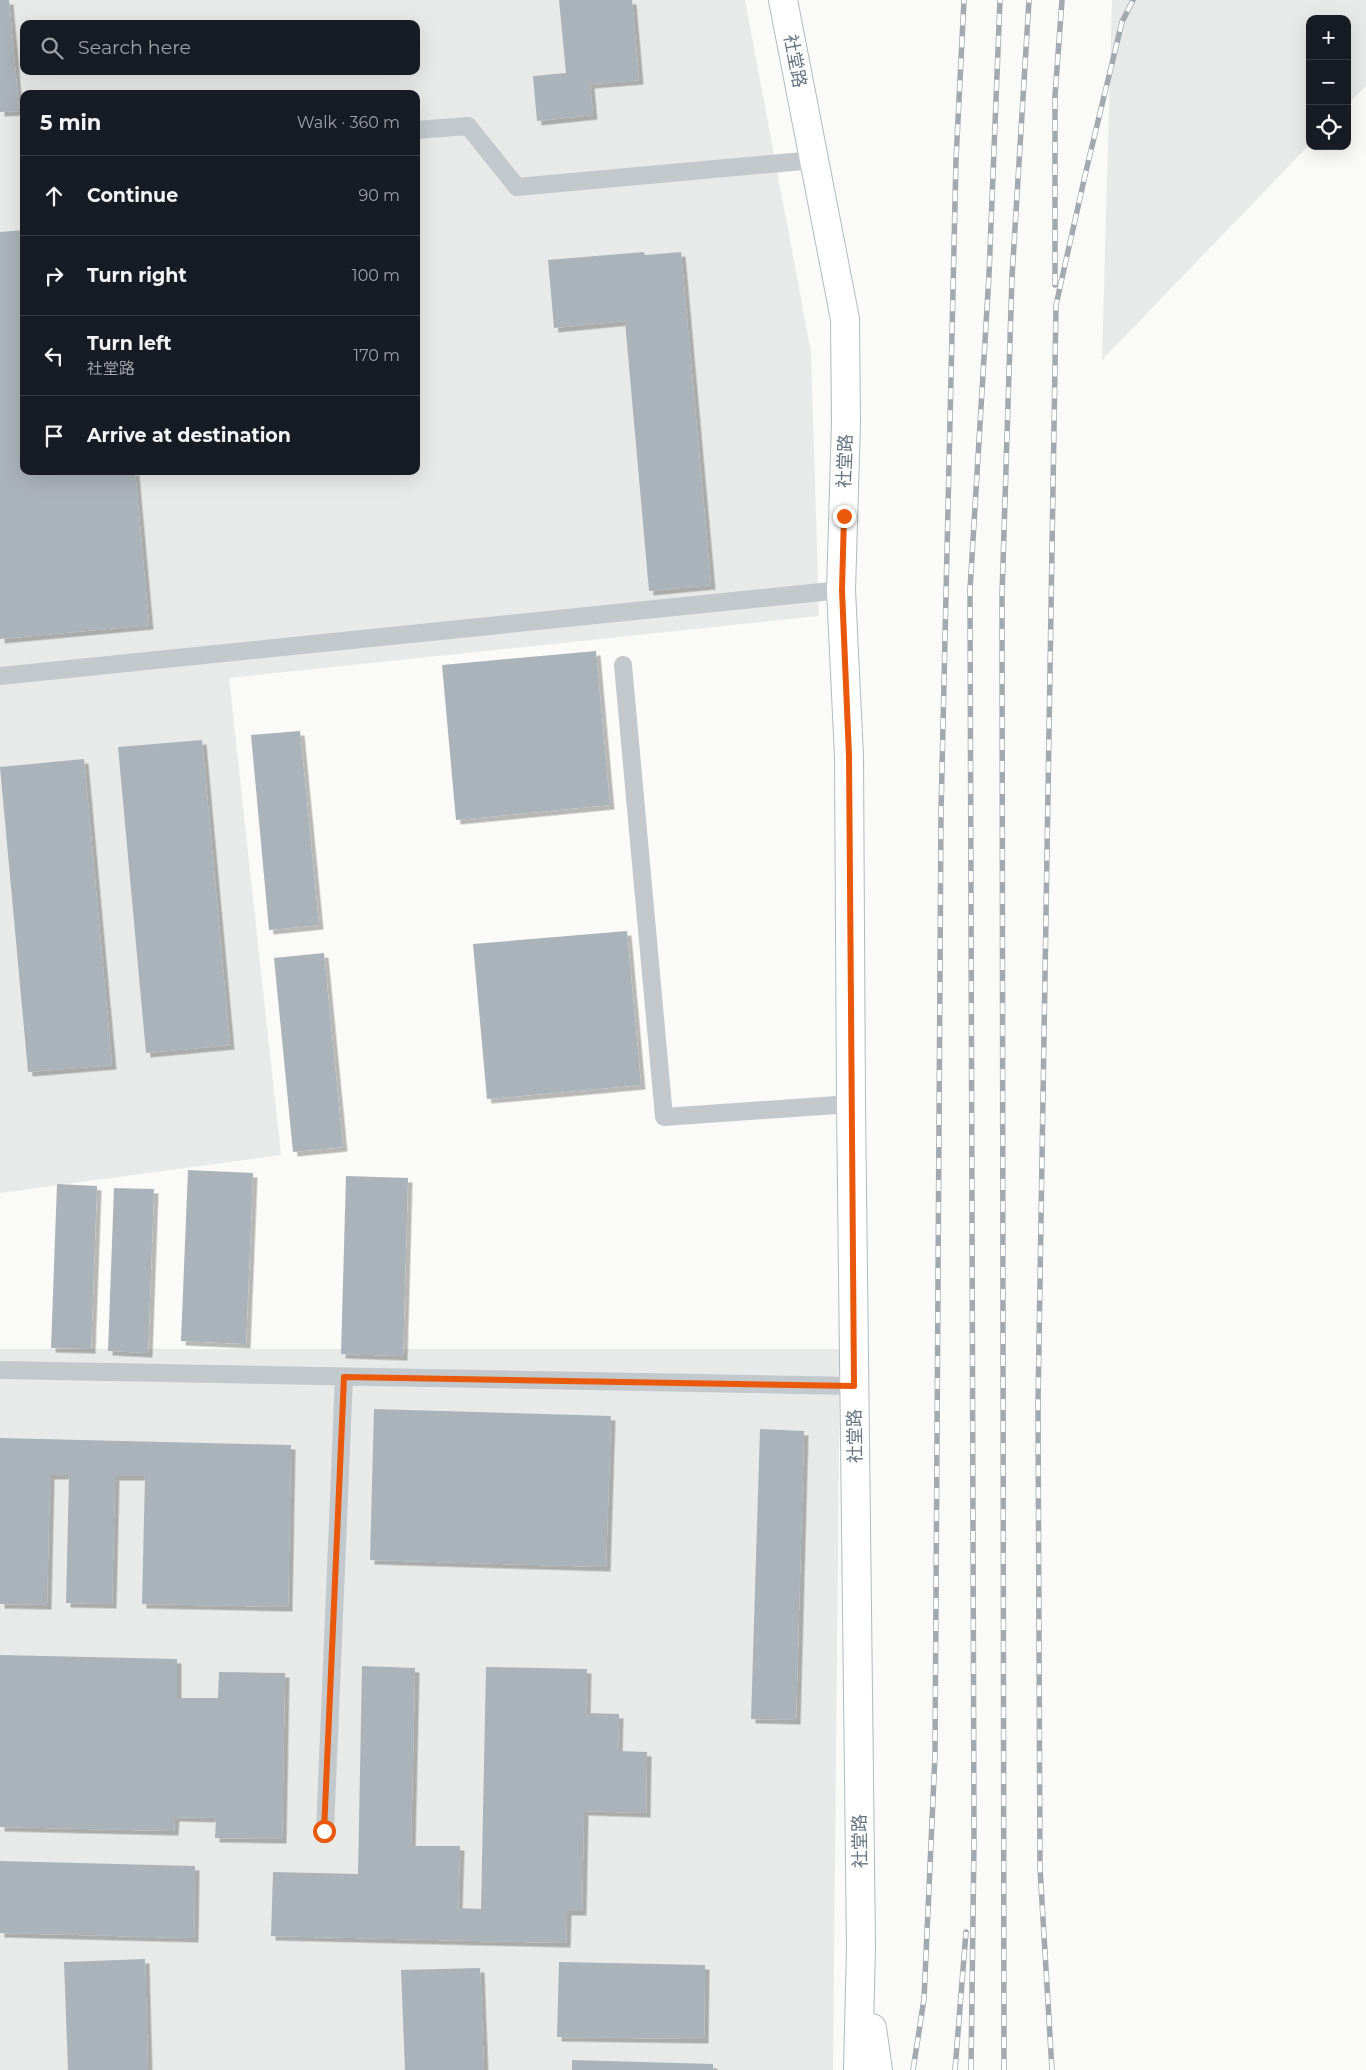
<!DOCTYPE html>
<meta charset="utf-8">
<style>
body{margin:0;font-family:Montserrat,"Noto Sans SC",sans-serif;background:#242831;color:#f1f3f6}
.controls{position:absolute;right:15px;top:15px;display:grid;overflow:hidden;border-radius:10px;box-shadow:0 5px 20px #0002}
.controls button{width:45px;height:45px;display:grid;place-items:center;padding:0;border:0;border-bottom:1px solid #363941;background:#171b24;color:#f1f3f6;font:25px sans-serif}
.stop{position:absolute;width:15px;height:15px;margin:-11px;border:4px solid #ea580c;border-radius:50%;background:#fff}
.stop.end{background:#ea580c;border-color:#fff;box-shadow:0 1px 5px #0008}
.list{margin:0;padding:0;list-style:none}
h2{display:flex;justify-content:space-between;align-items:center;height:65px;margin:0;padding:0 20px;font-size:21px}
h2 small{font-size:16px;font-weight:400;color:#9ea1a6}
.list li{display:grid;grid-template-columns:32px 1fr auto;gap:15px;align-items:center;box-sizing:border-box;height:80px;padding:0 20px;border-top:1px solid #363941}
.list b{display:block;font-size:19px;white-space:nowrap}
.list p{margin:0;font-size:16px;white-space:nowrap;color:#9ea1a6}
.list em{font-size:16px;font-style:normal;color:#9ea1a6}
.icon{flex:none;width:28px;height:28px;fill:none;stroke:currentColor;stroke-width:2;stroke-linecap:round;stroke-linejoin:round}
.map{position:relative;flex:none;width:1366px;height:2070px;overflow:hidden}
.search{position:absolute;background:#171b24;box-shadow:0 5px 20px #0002;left:20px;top:20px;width:400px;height:55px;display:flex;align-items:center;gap:12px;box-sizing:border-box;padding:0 18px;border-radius:10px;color:#9ea1a6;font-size:19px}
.panel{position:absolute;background:#171b24;box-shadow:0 5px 20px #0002;left:20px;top:90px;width:400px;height:385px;border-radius:10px}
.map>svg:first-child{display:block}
</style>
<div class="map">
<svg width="1366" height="2070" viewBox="0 0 1366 2070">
<defs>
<filter id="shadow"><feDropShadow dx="4.5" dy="4.5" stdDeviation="0" flood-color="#0004"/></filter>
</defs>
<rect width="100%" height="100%" fill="#fafaf8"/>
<path fill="#e8e9e9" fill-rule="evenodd" d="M0 0H745L811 352 819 616 229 678 281 1155 0 1193ZM24 24H416V71H24ZM24 94H416V471H24Z
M1112 0H1366V86L1347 105V19H1310V144L1102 360Z
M0 1349H840L833 2070H0Z"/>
<path fill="#aab3b9" filter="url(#shadow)" d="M0 0H9L19 111 0 112Z
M559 0H632L639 80 590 84 593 115 537 121 533 76 566 73Z
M24 230V471H135L149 625 0 639V232Z
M644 252 645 255 681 252 711 585 649 591 625 321 554 328 548 260Z
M596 651 610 805 456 820 442 665Z
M300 731 319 925 269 930 251 735Z
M202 740 230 1045 146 1053 118 747Z
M84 759 112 1065 28 1072 0 767Z
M627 931 641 1085 487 1099 473 944Z
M324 953 343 1147 293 1152 274 958Z
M188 1170 253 1173 246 1344 181 1341Z
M346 1176 408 1178 403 1356 341 1354Z
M57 1184 97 1186 91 1349 51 1348Z
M114 1188 154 1189 148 1353 108 1351Z
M374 1409 611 1416 606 1567 370 1560Z
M760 1429 804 1431 796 1720 751 1719Z
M0 1438 291 1445 288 1607 142 1604 145 1476H115L112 1604 66 1603 69 1475H50L47 1605 0 1604Z
M0 1655 177 1659V1698H218L219 1672 285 1673 282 1839 215 1838 216 1818 175 1817 174 1831 0 1827Z
M362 1666 415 1668 411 1846H460L458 1908 481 1909 486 1667 587 1669 586 1713 619 1714 618 1751 647 1752 646 1813 584 1811 582 1911H567L566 1943 271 1936 273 1872 358 1874Z
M0 1861 195 1866 194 1938 0 1933Z
M145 1959 148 2070H68L64 1962Z
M559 1962 705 1965 704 2039 557 2037Z
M480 1968 484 2070H405L401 1970Z
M572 2060 713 2064V2070H572Z"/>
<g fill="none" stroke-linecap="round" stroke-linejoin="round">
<g stroke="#b3babf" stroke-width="30">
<path id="secondary" d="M783 0 845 319 846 422 841 590 849 756 851 1104 861 1947 858 2070
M872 2028 878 2070"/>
</g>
<path stroke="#c3c8cc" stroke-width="18" d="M416 130 468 126 517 187 814 160
M623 665 664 1117 851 1104
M0 676 841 590
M0 1370 854 1386
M325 1831 344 1377"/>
<use href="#secondary" stroke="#fff" stroke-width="28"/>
<g stroke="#a2aab0" stroke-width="5.5">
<path id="rail" d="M1055 285V96L1062 0
M913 2070 924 1999 935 1755 941 813 956 160 964 0
M955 2070 966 1932
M971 2070 974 1840 970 590 989 275 1000 0
M1004 2070 1002 596 1012 277 1029 0
M1052 2070 1040 1868 1038 1404 1056 305 1086 171 1122 22 1133 0"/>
</g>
<use href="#rail" stroke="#fff" stroke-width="4" stroke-dasharray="11" stroke-linecap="butt"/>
</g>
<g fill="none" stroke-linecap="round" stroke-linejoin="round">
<path stroke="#ea580c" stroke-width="6" d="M324 1831 344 1377 854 1386 849 756 842 590 844 516"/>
</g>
<g text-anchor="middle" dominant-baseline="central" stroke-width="5" stroke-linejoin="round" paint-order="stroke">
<g font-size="18" fill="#657683" stroke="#fff">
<text transform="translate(795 61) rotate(79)">社堂路</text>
<text transform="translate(845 461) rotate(-88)">社堂路</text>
<text transform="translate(855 1436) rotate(-91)">社堂路</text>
<text transform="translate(860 1841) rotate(-91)">社堂路</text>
</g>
</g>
</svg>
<div class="controls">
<button>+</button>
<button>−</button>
<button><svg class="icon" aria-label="locate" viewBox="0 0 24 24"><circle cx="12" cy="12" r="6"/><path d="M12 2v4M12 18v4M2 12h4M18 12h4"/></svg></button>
</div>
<div class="stop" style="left:324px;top:1831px"></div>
<div class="stop end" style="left:844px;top:516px"></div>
<div class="search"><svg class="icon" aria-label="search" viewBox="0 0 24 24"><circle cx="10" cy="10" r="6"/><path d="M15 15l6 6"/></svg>Search here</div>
<section class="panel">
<h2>5 min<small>Walk · 360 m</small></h2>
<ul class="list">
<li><svg class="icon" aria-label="ahead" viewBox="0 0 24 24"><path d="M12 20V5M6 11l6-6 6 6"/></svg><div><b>Continue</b></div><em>90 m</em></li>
<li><svg class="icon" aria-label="right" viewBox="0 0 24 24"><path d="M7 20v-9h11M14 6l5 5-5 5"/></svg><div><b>Turn right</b></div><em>100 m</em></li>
<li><svg class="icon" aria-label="left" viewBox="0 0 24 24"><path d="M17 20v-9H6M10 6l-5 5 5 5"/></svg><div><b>Turn left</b><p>社堂路</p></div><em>170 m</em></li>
<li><svg class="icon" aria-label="arrive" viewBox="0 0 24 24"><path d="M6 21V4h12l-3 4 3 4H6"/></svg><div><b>Arrive at destination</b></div></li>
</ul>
</section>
</div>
